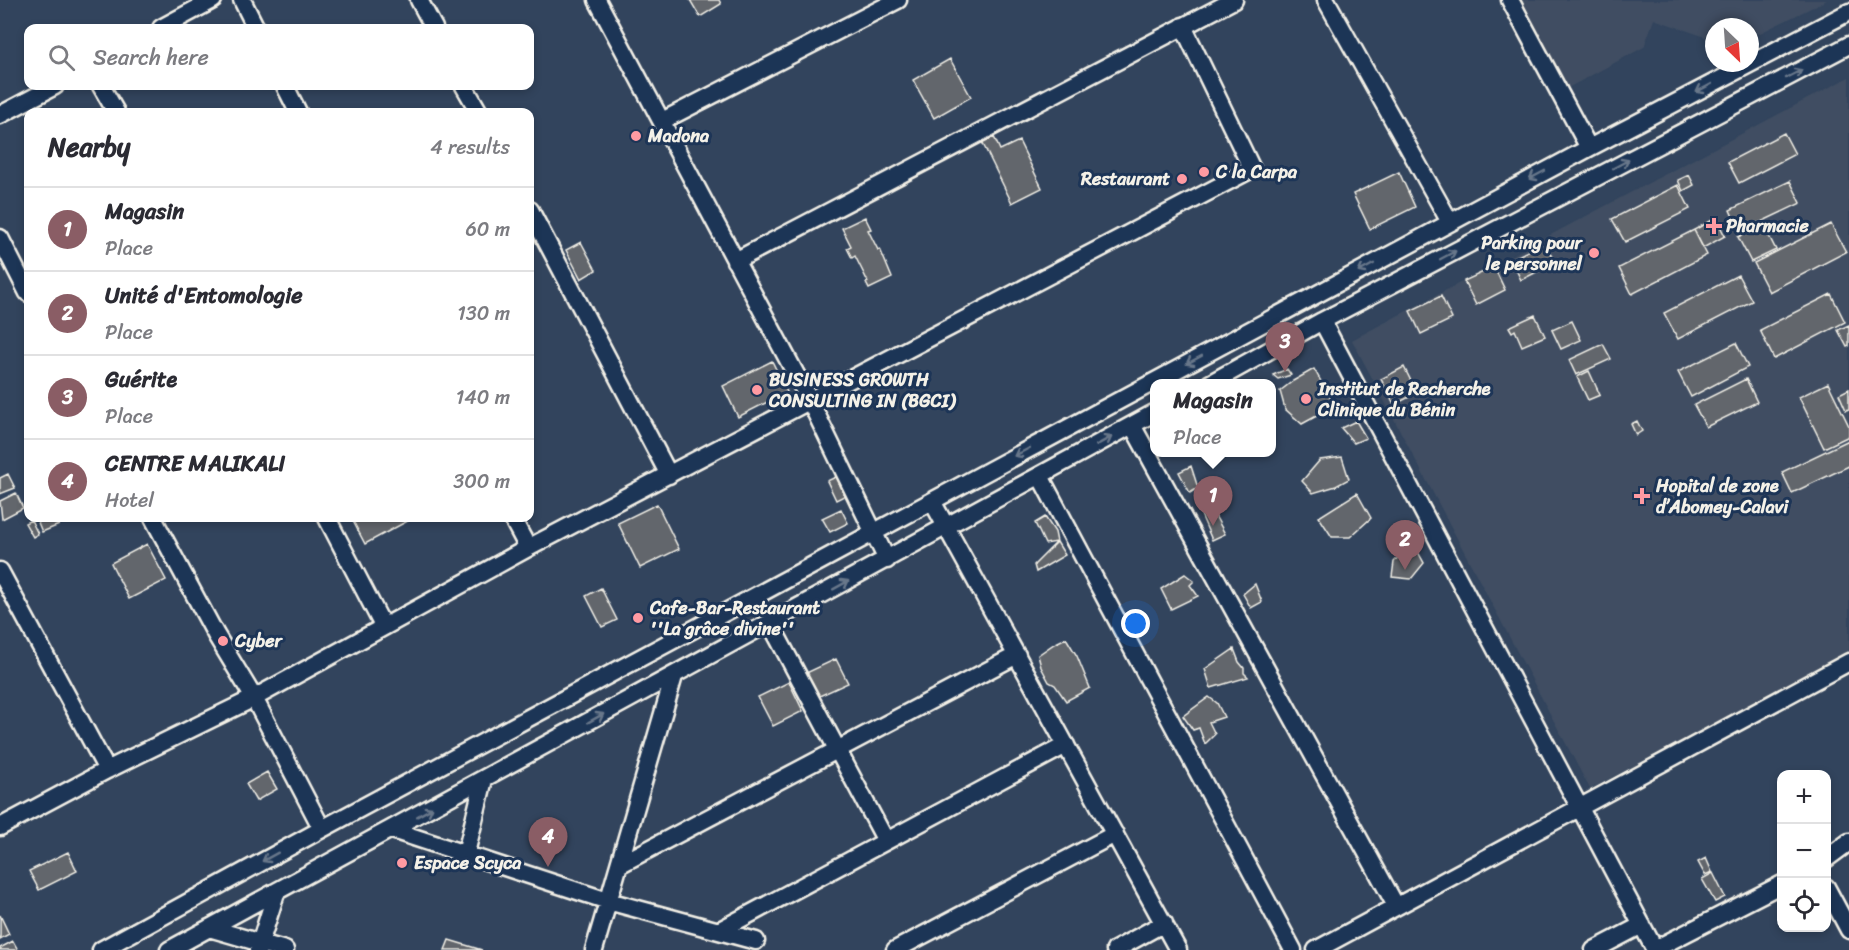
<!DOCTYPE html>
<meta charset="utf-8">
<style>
body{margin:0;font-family:Sriracha,sans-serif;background:#f2f2f3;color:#2b2b33}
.controls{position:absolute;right:18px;bottom:18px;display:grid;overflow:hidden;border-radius:12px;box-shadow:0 3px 9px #0003}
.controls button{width:54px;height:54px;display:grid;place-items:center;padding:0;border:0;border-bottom:2px solid #e1e1e2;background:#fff;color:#2b2b33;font:30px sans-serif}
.compass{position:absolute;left:1705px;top:18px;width:54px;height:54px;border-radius:50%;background:#fff;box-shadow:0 3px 9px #0003;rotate:155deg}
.you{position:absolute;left:1136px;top:624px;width:21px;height:21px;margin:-15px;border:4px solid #fff;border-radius:50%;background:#1a73e8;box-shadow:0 0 0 9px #1a73e833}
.badge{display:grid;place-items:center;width:39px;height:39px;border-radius:50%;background:#8a5d65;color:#fff;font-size:20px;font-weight:700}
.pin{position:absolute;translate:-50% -50px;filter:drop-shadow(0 2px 3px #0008)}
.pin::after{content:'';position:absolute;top:32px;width:21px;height:18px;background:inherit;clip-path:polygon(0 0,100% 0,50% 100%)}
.popup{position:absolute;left:1150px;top:379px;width:126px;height:78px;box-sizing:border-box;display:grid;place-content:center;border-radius:12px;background:#fff;filter:drop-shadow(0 2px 4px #0005);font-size:20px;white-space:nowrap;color:#7c7c81}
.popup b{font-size:22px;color:#2b2b33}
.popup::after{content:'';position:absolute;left:50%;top:100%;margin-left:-12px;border:12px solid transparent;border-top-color:#fff}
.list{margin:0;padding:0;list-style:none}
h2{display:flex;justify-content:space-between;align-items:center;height:78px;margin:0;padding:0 24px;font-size:26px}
h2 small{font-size:20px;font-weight:400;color:#7c7c81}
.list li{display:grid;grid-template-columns:39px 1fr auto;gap:18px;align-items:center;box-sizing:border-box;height:84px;padding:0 24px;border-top:2px solid #e1e1e2}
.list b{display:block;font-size:22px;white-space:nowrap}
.list p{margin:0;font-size:20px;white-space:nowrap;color:#7c7c81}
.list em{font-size:20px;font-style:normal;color:#7c7c81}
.icon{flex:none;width:33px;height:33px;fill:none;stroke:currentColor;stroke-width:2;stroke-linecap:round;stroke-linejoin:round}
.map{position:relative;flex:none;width:1849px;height:950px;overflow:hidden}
.search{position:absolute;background:#fff;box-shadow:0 3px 9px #0003;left:24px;top:24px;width:510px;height:66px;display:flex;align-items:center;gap:15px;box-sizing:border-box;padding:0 21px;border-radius:12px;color:#7c7c81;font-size:22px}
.panel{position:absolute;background:#fff;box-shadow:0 3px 9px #0003;left:24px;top:108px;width:510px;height:414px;border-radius:12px}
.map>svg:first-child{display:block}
</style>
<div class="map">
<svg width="1849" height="950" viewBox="0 0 1849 950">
<rect width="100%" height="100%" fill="#32445d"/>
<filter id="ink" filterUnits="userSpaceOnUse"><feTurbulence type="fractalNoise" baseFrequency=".0167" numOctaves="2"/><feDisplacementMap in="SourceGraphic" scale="12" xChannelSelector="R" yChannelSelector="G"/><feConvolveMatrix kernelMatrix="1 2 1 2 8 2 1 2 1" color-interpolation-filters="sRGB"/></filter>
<g filter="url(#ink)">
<path fill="#404e62" d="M1513 0H1827L1750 38V27H1714V40L1654 19 1644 47 1562 91Z
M1849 77V652L1590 789 1352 340Z"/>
<path fill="#62666c" stroke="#f4f1e8" stroke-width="1.5" d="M690 0H719L721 4 700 17Z
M950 59 971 97 934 118 913 80Z
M1784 133 1795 154 1739 183 1728 162Z
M994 137 1000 150 1019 141 1042 188 1012 203 982 142Z
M1399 172 1415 207 1370 229 1353 194Z
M1689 175 1694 185 1683 191 1678 180Z
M1790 181 1801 203 1740 232 1730 210Z
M1678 185 1690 209 1625 242 1612 219Z
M865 217 871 229 868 230 878 250 880 249 892 278 869 289 866 283 868 282 855 256 852 258 847 248 851 246 842 228Z
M1716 218 1725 236 1703 248 1694 230Z
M1763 224 1776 250 1751 262 1738 237Z
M1831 224 1846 252 1769 292 1754 263Z
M1694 230 1707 255 1632 294 1619 268Z
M581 242 596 270 581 279 566 250Z
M1545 243 1555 263 1521 280 1511 259Z
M1494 267 1505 290 1476 305 1464 281Z
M1738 275 1752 301 1678 339 1664 313Z
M1831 294 1845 322 1774 359 1760 330Z
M1441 296 1452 319 1421 334 1410 311Z
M1535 315 1545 336 1522 346 1515 330 1512 332 1509 327Z
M1572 321 1581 340 1561 349 1552 330Z
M1849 325V346L1847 347 1838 330Z
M1736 343 1748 367 1691 397 1678 372Z
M1603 344 1611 359 1576 375 1569 360Z
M772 361 787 392 738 417 723 386Z
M1404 367 1417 393 1394 405 1381 379Z
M1287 369 1291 375 1278 379 1273 375Z
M1314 369 1335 406 1302 424 1285 409 1280 391 1293 381Z
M1589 371 1600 395 1588 400 1577 377Z
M1746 379 1757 402 1706 427 1694 405Z
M1828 383 1849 426V436L1824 448 1799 397Z
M1849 389V409L1846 410 1839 394Z
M1356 421 1366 438 1354 443 1341 428Z
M1637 421 1642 431 1636 435 1631 424Z
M1849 440V466L1792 493 1782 472Z
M1342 457 1349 479 1336 486 1313 493 1302 481 1320 460Z
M1191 466 1198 488 1190 493 1179 472Z
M8 474 15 488 0 494V478Z
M838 476 846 495 836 500 827 481Z
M16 493 23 508 2 519 0 501Z
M1357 493 1371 518 1350 537H1332L1319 517Z
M1207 501 1225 534 1212 540 1196 503Z
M657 504 679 549 640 568 618 523Z
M841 509 848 523 830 532 822 518Z
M1045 517 1055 532 1057 542 1045 544 1035 523Z
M43 518H56L59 525 42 532 37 520Z
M359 518H413L365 544 353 521Z
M31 520 38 534 33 537 25 523Z
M1057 542 1065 555 1036 572 1034 565Z
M147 544 166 580 129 599 111 563Z
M1403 552H1418L1424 563 1411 579 1392 577 1394 562Z
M1185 574 1194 581 1190 585 1198 596 1171 609 1161 589Z
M1255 584 1262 602 1251 608 1243 594Z
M601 588 617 620 602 627 586 596Z
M1066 638 1077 656 1090 688 1066 701 1055 685 1049 682 1041 667 1038 655 1054 644Z
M1234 649 1239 662 1244 668V673L1248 677 1211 688 1205 669Z
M836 659 848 683 815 698 804 674Z
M789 682 803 711 773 726 758 697Z
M1209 697 1217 703 1224 717 1209 722 1215 734 1205 744 1199 728 1193 730 1183 716Z
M267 772 277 789 256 801 246 784Z
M68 852 77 871 39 890 29 871Z
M1706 858 1712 872 1705 875 1698 862Z
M1713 873 1725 897 1715 902 1702 879Z
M0 915 9 934 0 939Z
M449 940 482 950H445Z
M13 941 18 950H0V948Z"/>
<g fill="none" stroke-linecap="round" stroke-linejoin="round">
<g stroke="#f4f1e8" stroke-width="21">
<path id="minor" d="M242 0 256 28
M419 0 434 28
M597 0 810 401 887 560
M1326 0 1450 222
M1510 0 1589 148
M161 28 213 0
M101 86 116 112
M285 86 298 112
M464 86 479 112
M0 115 55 86
M662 121 898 0
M530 210 669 475
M0 238 28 293
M735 261 1234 0
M1322 321 1655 950
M1209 384 1322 321 1849 45
M1132 425 1396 906
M1040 476 1293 950
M932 501 1178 950
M153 518 216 635 254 698 322 829
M327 518 383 626
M512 518 528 548
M0 571 107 770
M770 623 886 841
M0 827 107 770 254 698 528 548 1252 169 1183 26
M392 830 608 901 756 941
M466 853 484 779
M1826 859 1849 842
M619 865 1017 655
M1826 887 1849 930
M209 928 285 950
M720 930 1066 745
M1655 949 1782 884
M101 950 322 829 1589 148 1849 12
M169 950 1154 413
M258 950 276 893
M594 950 674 676
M895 950 1115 834
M1115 950 1164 923
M1316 950 1849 662
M1594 950 1642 925"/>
</g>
<use href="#minor" stroke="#1d3557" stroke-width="16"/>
</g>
<defs><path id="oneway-shaft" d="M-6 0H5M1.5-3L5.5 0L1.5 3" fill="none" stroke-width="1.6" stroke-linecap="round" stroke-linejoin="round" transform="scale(1.5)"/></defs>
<g stroke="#68778a">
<use href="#oneway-shaft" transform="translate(1794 74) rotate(-27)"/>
<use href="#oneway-shaft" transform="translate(1704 88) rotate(152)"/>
<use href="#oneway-shaft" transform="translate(1621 164) rotate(-28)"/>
<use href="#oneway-shaft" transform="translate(1537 175) rotate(152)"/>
<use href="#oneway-shaft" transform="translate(1448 255) rotate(-28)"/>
<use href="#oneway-shaft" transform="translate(1366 268) rotate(152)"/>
<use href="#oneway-shaft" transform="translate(1194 360) rotate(152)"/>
<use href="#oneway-shaft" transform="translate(1104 441) rotate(-29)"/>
<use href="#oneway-shaft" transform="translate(1022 452) rotate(152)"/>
<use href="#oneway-shaft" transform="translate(841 585) rotate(-29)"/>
<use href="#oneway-shaft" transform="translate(596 718) rotate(-29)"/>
<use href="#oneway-shaft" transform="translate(425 812) rotate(-29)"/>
<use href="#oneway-shaft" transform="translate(270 857) rotate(151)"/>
</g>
</g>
<g fill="#ff9aa2" stroke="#1d3557" stroke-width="2">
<circle cx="636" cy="136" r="6"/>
<circle cx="1204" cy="172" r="6"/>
<circle cx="1182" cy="179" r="6"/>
<path d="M1711 217h6v6h6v6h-6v6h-6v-6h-6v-6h6z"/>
<circle cx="1594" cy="253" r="6"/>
<circle cx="757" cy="390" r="6"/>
<circle cx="1306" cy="399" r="6"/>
<path d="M1639 487h6v6h6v6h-6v6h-6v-6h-6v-6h6z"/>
<circle cx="638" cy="618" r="6"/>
<circle cx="223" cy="641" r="6"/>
<circle cx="402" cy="863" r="6"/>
</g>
<g text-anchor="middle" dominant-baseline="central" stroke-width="6" stroke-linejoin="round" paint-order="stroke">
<g font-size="18" font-weight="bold" fill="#f4f1e8" stroke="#1d3557" text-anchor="start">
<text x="648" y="136">Madona</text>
<text x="1216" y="172">C la Carpa</text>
<text x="1170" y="179" text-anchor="end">Restaurant</text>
<text x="1726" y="226">Pharmacie</text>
<text x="1582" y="243" text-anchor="end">Parking pour<tspan x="1582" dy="21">le personnel</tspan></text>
<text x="769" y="380">BUSINESS GROWTH<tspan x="769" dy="21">CONSULTING IN (BGCI)</tspan></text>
<text x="1318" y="389">Institut de Recherche<tspan x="1318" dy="21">Clinique du Bénin</tspan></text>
<text x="1656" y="486">Hopital de zone<tspan x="1656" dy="21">d’Abomey-Calavi</tspan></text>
<text x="650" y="608">Cafe-Bar-Restaurant<tspan x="650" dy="21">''La grâce divine''</tspan></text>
<text x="235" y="641">Cyber</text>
<text x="414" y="863">Espace Scyca</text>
</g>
</g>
</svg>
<div class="controls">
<button>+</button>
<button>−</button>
<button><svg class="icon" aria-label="locate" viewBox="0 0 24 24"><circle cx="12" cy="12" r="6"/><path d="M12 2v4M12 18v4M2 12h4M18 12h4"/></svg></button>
</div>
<svg class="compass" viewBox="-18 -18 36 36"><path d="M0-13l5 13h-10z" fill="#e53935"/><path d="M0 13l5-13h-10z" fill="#7c7c81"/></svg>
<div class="you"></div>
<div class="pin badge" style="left:1213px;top:526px">1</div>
<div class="popup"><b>Magasin</b>Place</div>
<div class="pin badge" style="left:1405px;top:570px">2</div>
<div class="pin badge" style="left:1285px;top:372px">3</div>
<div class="pin badge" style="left:548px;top:867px">4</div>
<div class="search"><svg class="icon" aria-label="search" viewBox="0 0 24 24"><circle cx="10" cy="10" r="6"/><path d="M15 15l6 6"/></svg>Search here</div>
<section class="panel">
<h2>Nearby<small>4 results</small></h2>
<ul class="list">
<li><span class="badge">1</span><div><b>Magasin</b><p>Place</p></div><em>60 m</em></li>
<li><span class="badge">2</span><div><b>Unité d'Entomologie</b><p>Place</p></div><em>130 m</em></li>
<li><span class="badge">3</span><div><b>Guérite</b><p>Place</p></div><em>140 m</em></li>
<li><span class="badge">4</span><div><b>CENTRE MALIKALI</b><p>Hotel</p></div><em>300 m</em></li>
</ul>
</section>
</div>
